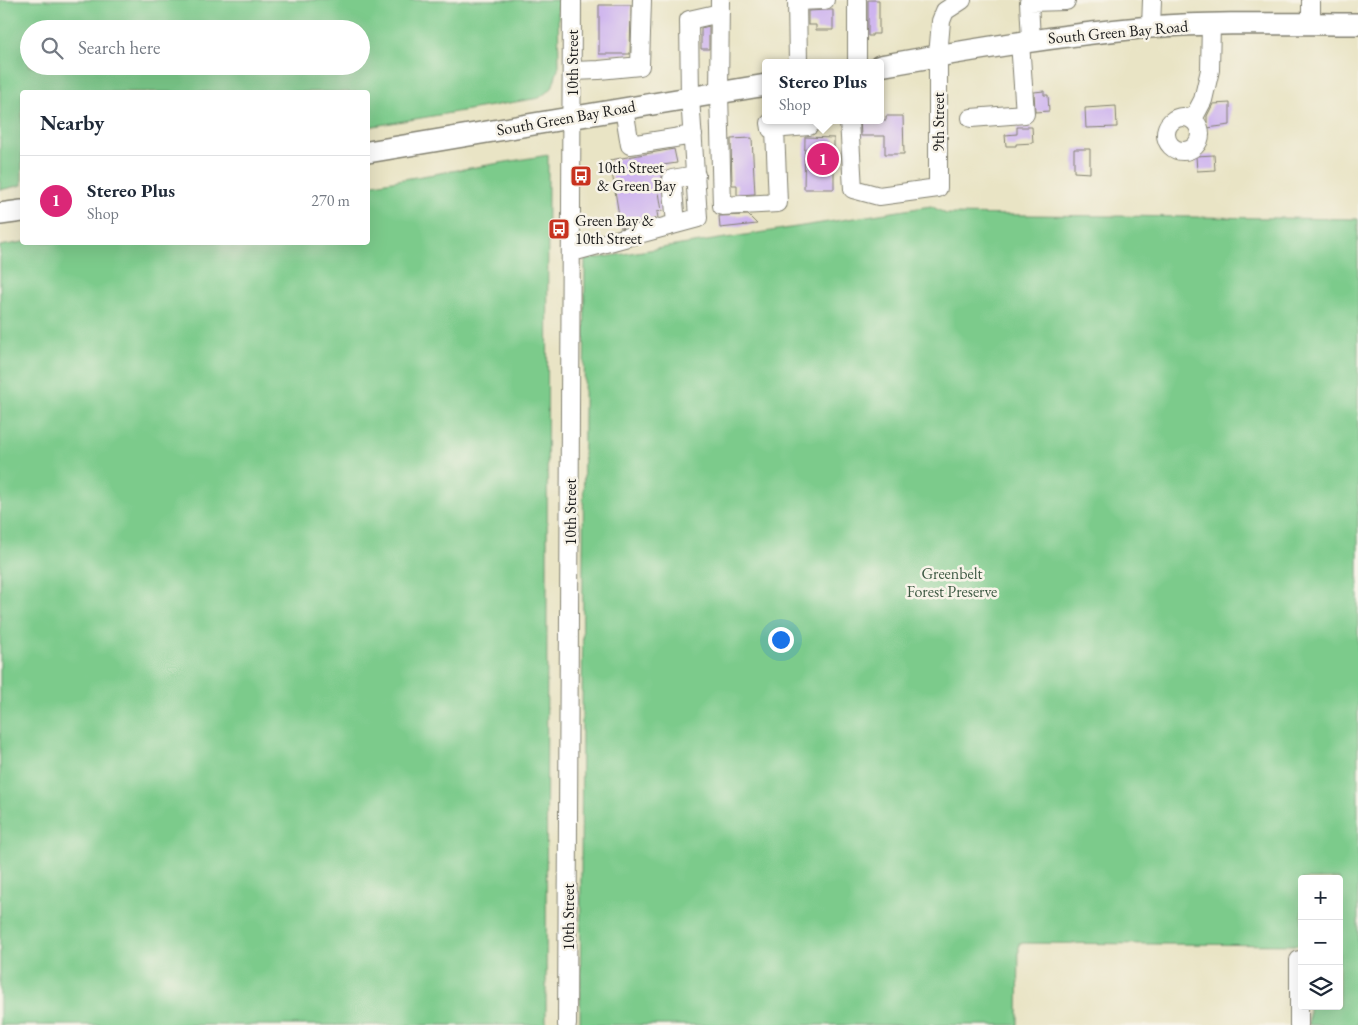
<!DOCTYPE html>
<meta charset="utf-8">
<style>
body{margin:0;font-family:"EB Garamond",serif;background:#f6f6f7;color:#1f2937}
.controls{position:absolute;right:15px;bottom:15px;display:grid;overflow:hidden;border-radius:5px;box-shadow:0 5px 20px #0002}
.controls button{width:45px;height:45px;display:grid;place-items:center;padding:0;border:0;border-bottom:1px solid #e0e1e3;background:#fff;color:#1f2937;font:25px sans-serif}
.you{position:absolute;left:780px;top:639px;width:18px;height:18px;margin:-12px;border:4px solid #fff;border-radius:50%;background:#1a73e8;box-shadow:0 0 0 8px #1a73e833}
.badge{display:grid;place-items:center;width:32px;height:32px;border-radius:50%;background:#db2777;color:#fff;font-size:16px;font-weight:700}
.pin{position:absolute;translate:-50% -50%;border:2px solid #fff;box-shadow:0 1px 5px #0006}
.popup{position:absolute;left:762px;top:59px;width:122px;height:65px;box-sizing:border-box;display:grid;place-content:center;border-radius:5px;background:#fff;filter:drop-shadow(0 1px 4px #0005);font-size:16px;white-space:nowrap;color:#747a83}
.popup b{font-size:19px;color:#1f2937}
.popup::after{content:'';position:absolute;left:50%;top:100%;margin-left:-10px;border:10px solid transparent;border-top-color:#fff}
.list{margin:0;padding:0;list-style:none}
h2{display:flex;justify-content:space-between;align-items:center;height:65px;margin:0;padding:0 20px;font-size:21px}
h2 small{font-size:16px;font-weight:400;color:#747a83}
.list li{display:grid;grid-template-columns:32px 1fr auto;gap:15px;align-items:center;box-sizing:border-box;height:90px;padding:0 20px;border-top:1px solid #e0e1e3}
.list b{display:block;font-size:19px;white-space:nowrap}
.list p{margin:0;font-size:16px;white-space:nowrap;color:#747a83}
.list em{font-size:16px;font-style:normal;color:#747a83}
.icon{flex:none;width:28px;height:28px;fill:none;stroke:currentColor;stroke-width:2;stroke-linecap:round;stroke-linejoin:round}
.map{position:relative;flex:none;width:1358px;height:1025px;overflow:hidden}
.search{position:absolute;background:#fff;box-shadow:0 5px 20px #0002;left:20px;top:20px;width:350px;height:55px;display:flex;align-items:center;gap:12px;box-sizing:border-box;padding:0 18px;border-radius:28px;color:#747a83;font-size:19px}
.panel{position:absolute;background:#fff;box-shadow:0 5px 20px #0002;left:20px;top:90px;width:350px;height:155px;border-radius:5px}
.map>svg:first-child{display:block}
</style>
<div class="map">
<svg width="1358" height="1025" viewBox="0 0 1358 1025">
<rect width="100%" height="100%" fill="#f7f3e8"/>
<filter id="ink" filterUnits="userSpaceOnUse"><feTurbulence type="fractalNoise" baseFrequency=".02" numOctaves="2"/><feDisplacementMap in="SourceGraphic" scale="10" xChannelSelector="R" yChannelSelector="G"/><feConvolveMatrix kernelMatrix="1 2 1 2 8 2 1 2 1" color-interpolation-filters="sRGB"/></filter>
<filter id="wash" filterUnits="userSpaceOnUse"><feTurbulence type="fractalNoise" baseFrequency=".0096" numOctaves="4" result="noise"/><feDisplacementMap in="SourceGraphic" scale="20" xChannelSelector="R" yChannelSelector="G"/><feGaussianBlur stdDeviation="1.12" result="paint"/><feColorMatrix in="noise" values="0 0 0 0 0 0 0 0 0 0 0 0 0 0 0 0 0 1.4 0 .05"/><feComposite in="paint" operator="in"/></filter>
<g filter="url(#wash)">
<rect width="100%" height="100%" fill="#e9e4c5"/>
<path fill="#7ccb8b" stroke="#4c7454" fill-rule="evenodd" d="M0 0H558L559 66 552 88 539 98 368 127V92H22V185L0 190ZM29 29H361V66H29Z
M548 155 546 1025H0V246L23 242H368V185Z
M931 206 946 214 1358 219V1025H1309V1006H1339V879H1302V945L1019 943 1018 1025H580L585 260Z"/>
<g id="blocks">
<path fill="#ccb1ef" d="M868 0H879V34H872V36H868Z
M599 5H631L630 54H599Z
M828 10H833V30H816V25H808V11Z
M709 26V49H701V28Z
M1044 91V95H1048L1049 111 1035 112 1034 92Z
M1230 103V125L1207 128V116L1213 104Z
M1116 106 1117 127 1086 128 1085 108Z
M886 116H903L904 154H885V136H861L860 120H886Z
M1017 127H1032L1033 143 1016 144V146H1006L1005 135 1017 134Z
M805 137 834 138V189H804Z
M752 138 755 194 737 195V185H732L731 139Z
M674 149 677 163 663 165 664 172 662 175V185L658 186 662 211 657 212 658 218 621 228 610 160Z
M1074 149H1090V173L1074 172Z
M1214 155 1215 170 1197 171 1196 156Z
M748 215 757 224 720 228 719 216Z"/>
</g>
</g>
<g filter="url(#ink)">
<use href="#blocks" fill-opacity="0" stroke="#828070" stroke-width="1"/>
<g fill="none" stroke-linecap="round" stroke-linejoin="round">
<g stroke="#828070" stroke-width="20">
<path id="minor" d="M720 0 719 93 722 206 778 203 775 129
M797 0 798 63
M857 0V63
M797 1 825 0
M1311 24V0
M1151 27 1152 0
M1031 40 1029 2 1066 1
M572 71 599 70 640 66 642 0
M624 109 630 145 693 135
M1166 134a17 17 0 1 1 34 0a17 17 0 1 1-34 0Z
M971 118 1025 114 1020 42
M1193 119 1203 100 1210 70 1211 24
M849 120 853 189 879 196 938 188V56L941 21 945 11 962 0
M770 123 771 129 809 126V120
M676 224 672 179 696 175
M572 252 698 218 690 97 689 20 720 13
M1299 960V1025
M567 1025 572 0"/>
</g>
<g stroke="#828070" stroke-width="24">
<path id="major" d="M880 66C970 50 1059 35 1150 27 1219 22 1289 24 1358 24
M368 152 766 85
M0 214 22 211"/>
</g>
<use href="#minor" stroke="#fff" stroke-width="18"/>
<use href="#major" stroke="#fff" stroke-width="21"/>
</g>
</g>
<defs>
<g id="bus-square" transform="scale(1.125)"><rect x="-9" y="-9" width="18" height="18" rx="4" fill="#c8321e" stroke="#f7f3e8"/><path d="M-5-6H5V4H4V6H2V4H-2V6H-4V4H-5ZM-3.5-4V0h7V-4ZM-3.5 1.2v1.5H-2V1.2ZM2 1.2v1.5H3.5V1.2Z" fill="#fff"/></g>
</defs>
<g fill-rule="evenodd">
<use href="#bus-square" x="581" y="176"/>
<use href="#bus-square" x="559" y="229"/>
</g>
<g text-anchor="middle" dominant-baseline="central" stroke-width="5" stroke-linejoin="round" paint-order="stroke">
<g font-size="16" fill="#1c1c1c" stroke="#f7f3e8">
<text transform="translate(1118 32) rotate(-5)">South Green Bay Road</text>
<text transform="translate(572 63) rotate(-90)">10th Street</text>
<text transform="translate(566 118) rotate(-10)">South Green Bay Road</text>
<text transform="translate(938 122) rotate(-90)">9th Street</text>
<text transform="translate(570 512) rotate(-90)">10th Street</text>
<text transform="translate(568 917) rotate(-90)">10th Street</text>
</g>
<g font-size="16" fill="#1c1c1c" stroke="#f7f3e8" text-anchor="start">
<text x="597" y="167">10th Street<tspan x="597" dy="18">&amp; Green Bay</tspan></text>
<text x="575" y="220">Green Bay &amp;<tspan x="575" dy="18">10th Street</tspan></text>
</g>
<g font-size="16" fill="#3e5943" stroke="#f7f3e8">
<text x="952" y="573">Greenbelt<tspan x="952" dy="18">Forest Preserve</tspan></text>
</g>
</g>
</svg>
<div class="controls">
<button>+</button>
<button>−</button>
<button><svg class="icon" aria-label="layers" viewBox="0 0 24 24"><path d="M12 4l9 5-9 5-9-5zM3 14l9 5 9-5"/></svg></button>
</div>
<div class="you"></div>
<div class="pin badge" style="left:823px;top:159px">1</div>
<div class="popup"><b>Stereo Plus</b>Shop</div>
<div class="search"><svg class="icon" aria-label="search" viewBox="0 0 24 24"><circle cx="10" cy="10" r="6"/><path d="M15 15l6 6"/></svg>Search here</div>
<section class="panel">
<h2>Nearby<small></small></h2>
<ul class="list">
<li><span class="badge">1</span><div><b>Stereo Plus</b><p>Shop</p></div><em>270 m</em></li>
</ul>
</section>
</div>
